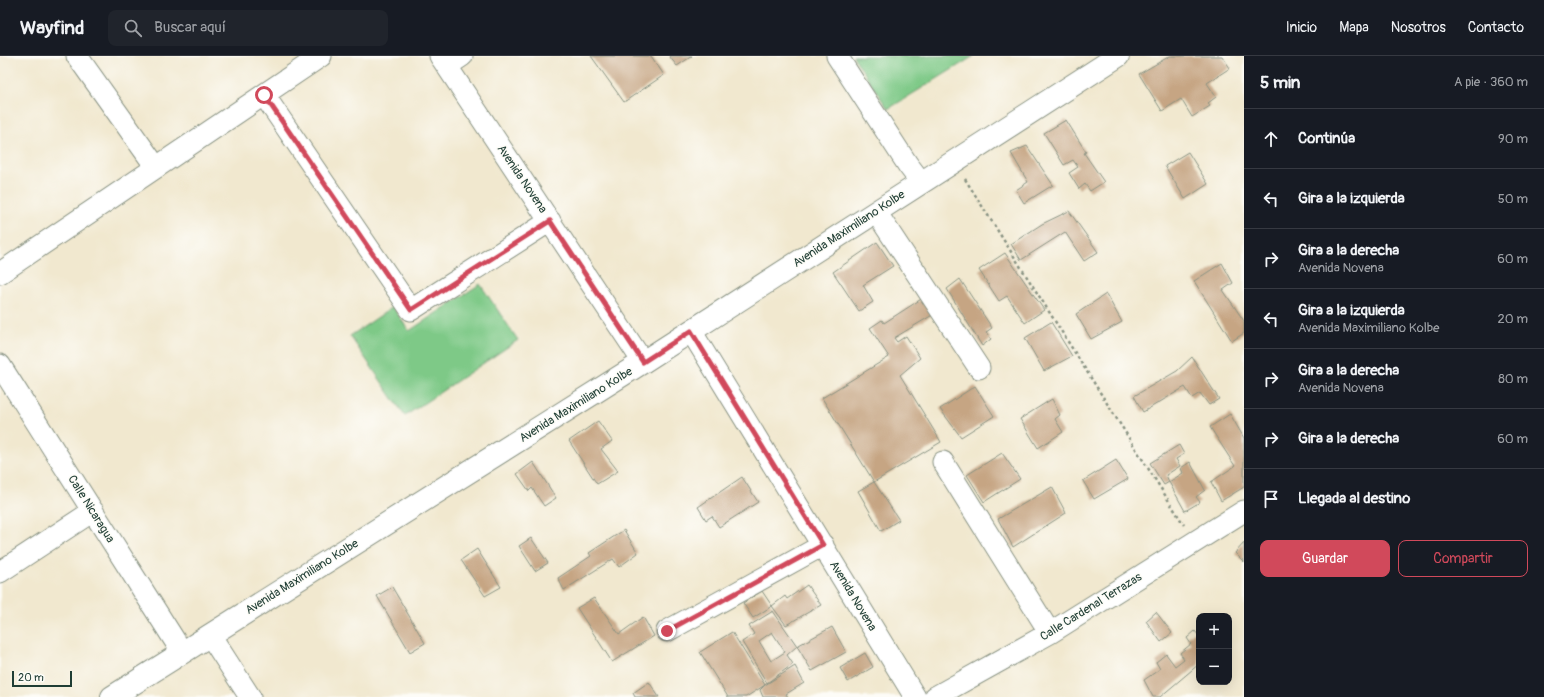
<!DOCTYPE html>
<html lang="es">
<meta charset="utf-8">
<style>
body{margin:0;font-family:Pangolin,sans-serif;background:#20242c;color:#f1f3f6}
.controls{position:absolute;right:12px;bottom:12px;display:grid;overflow:hidden;border-radius:8px;box-shadow:0 4px 16px #0002}
.controls button{width:36px;height:36px;display:grid;place-items:center;padding:0;border:0;border-bottom:1px solid #363941;background:#171b24;color:#f1f3f6;font:20px sans-serif}
.scale{position:absolute;left:12px;bottom:10px;width:60px;box-sizing:border-box;padding-left:4px;border:2px solid #1f3d34;border-top:0;font-size:11px;line-height:14px;white-space:nowrap;color:#1f3d34;-webkit-text-stroke:3px #fdfcf7;paint-order:stroke}
.stop{position:absolute;width:12px;height:12px;margin:-9px;border:3px solid #d1495b;border-radius:50%;background:#fff}
.stop.end{background:#d1495b;border-color:#fff;box-shadow:0 1px 4px #0008}
.list{margin:0;padding:0;list-style:none}
h2{display:flex;justify-content:space-between;align-items:center;height:52px;margin:0;padding:0 16px;font-size:17px}
h2 small{font-size:13px;font-weight:400;color:#9ea1a6}
.list li{display:grid;grid-template-columns:26px 1fr auto;gap:12px;align-items:center;box-sizing:border-box;height:60px;padding:0 16px;border-top:1px solid #363941}
.list b{display:block;font-size:15px;white-space:nowrap}
.list p{margin:0;font-size:13px;white-space:nowrap;color:#9ea1a6}
.list em{font-size:13px;font-style:normal;color:#9ea1a6}
.actions{display:flex;gap:8px;padding:12px 16px}
.actions a{flex:1;padding:9px 0;border:1px solid #d1495b;border-radius:8px;text-align:center;font-size:14px;color:#d1495b}
.actions .main{background:#d1495b;color:#fff}
.icon{flex:none;width:22px;height:22px;fill:none;stroke:currentColor;stroke-width:2;stroke-linecap:round;stroke-linejoin:round}
.map{position:relative;flex:none;width:1244px;height:641px;overflow:hidden}
header{display:flex;align-items:center;gap:24px;box-sizing:border-box;height:56px;padding:0 20px;background:#171b24;border-bottom:1px solid #363941}
header strong{font-size:19px}
nav{display:flex;gap:22px;margin-inline-start:auto;font-size:14px}
.search{width:280px;height:36px;background:#20242c;display:flex;align-items:center;gap:10px;box-sizing:border-box;padding:0 14px;border-radius:8px;color:#9ea1a6;font-size:15px}
main{display:flex}
aside{flex:1;background:#171b24}
.map>svg:first-child{display:block}
</style>
<header>
<strong>Wayfind</strong>
<div class="search"><svg class="icon" aria-label="search" viewBox="0 0 24 24"><circle cx="10" cy="10" r="6"/><path d="M15 15l6 6"/></svg>Buscar aquí</div>
<nav><a>Inicio</a><a>Mapa</a><a>Nosotros</a><a>Contacto</a></nav>
</header>
<main>
<div class="map">
<svg width="1244" height="641" viewBox="0 0 1244 641">
<rect width="100%" height="100%" fill="#fdfcf7"/>
<filter id="ink" filterUnits="userSpaceOnUse"><feTurbulence type="fractalNoise" baseFrequency=".025" numOctaves="2"/><feDisplacementMap in="SourceGraphic" scale="8" xChannelSelector="R" yChannelSelector="G"/><feConvolveMatrix kernelMatrix="1 2 1 2 8 2 1 2 1" color-interpolation-filters="sRGB"/></filter>
<filter id="wash" filterUnits="userSpaceOnUse"><feTurbulence type="fractalNoise" baseFrequency=".012" numOctaves="4" result="noise"/><feDisplacementMap in="SourceGraphic" scale="16" xChannelSelector="R" yChannelSelector="G"/><feGaussianBlur stdDeviation="0.9" result="paint"/><feColorMatrix in="noise" values="0 0 0 0 0 0 0 0 0 0 0 0 0 0 0 0 0 1.4 0 .05"/><feComposite in="paint" operator="in"/></filter>
<g filter="url(#wash)">
<rect width="100%" height="100%" fill="#f1e8cf"/>
<path fill="#7ec987" stroke="#4e835e" d="M853 0H974L888 53Z
M480 228 518 284 405 360 350 280 393 251 409 275Z"/>
<g id="blocks">
<path fill="#c6a583" fill-rule="evenodd" d="M591 0H651L664 19 624 46Z
M669 0H692L677 10Z
M1170 0H1222L1230 12 1207 27 1216 41 1208 47 1210 50 1192 61 1181 43 1162 55 1139 18Z
M1066 64 1086 96 1084 97 1104 126 1090 135 1085 128 1079 133 1069 117 1078 111 1073 104 1064 109 1044 77Z
M1027 90 1053 129 1024 147 1016 134 1028 126 1011 97Z
M1188 96 1208 128 1185 143 1165 110Z
M1069 155 1098 196 1084 205 1065 176 1021 204 1011 188 1042 168Z
M877 186 893 210 863 229 873 246 859 255 833 216Z
M1005 197 1044 254 1025 267 1007 240 999 245 979 214Z
M1222 207 1233 227 1223 234 1244 265V277L1232 285 1194 225Z
M960 223 992 272 986 276 991 283 982 290 947 233Z
M929 238 939 255 894 282 897 286 906 280 920 302 900 319 941 386 874 426 899 464 881 475 858 435 874 426 822 342 889 301 870 272 882 264 884 267Z
M1106 238 1122 266 1091 283 1076 258Z
M1051 266 1072 300 1044 315 1025 282Z
M1192 301 1219 343 1209 349 1200 337 1192 342 1185 331 1143 356 1134 340 1177 315Z
M975 330 994 360 961 381 940 353Z
M1052 343 1060 359 1055 363 1063 376 1038 392 1020 363Z
M1230 358 1244 382V431L1221 445 1211 426 1235 410 1210 371Z
M598 365 612 385 601 393 618 415 597 428 569 385Z
M1179 389 1184 398 1176 403 1180 410 1166 419 1169 426 1164 429 1150 407Z
M1002 397 1020 423 984 446 967 419Z
M1116 404 1128 423 1094 443 1083 425Z
M533 406 556 442 544 450 532 432 529 435 517 418Z
M1190 406 1205 434 1196 441 1200 446 1185 455 1169 426 1183 417 1181 412Z
M742 421 758 446 719 471 712 460 706 464 698 451Z
M1052 431 1066 457 1013 491 998 463Z
M624 474 638 497 619 511 613 503 564 534 558 522 591 500 589 497Z
M531 482 548 507 535 515 519 490Z
M1244 487V506L1235 497Z
M477 493 501 531 485 540 461 504Z
M807 529 821 549 786 569 772 550 785 540 787 543Z
M392 531 425 587 410 596 377 540Z
M762 535 772 550 753 562 743 547Z
M594 542 619 578 643 561 654 580 612 606 577 552Z
M773 555 797 590 787 599 793 608 767 627 742 586 754 578 749 570ZM772 576 785 596 771 605 759 585Z
M1156 556 1172 577 1161 586 1146 565Z
M832 571 846 596 812 615 797 590Z
M1195 575 1199 580V608L1160 641H1153L1144 624 1160 613 1156 606 1166 598 1175 610 1184 603 1180 597 1191 588 1187 582Z
M732 576 765 629 795 610 804 627 786 638 788 641H763L760 634 765 629 746 641H728L700 596Z
M865 597 873 611 848 626 840 612Z
M649 626 659 641H635L633 637Z"/>
</g>
</g>
<g filter="url(#ink)">
<use href="#blocks" fill-opacity="0" stroke="#889282" stroke-width="1"/>
<g fill="none" stroke-linecap="round" stroke-linejoin="round">
<g stroke="#889282" stroke-width="23">
<path id="minor" d="M77 0 156 111
M440 0 643 306
M837 0 908 109 921 126
M447 10 462 0
M264 39 411 254 550 165
M876 156 979 312
M0 217 321 0
M691 275 915 641
M0 309 182 596
M943 406 1050 577
M0 516 93 455
M667 575 823 489
M210 579 250 641
M935 641 1050 577 1244 455"/>
</g>
<g stroke="#889282" stroke-width="24">
<path id="major" d="M112 641 643 306 1118 0"/>
</g>
<path stroke="#889282" stroke-width="2.5" stroke-dasharray="3 3" stroke-linecap="butt" d="M965 123 1184 469"/>
<use href="#minor" stroke="#fff" stroke-width="21"/>
<use href="#major" stroke="#fff" stroke-width="22"/>
</g>
</g>
<g fill="none" stroke-linecap="round" stroke-linejoin="round" filter="url(#ink)">
<path stroke="#d1495b" stroke-width="5" d="M264 39 411 254 550 165 643 306 691 275 823 489 667 575"/>
</g>
<g text-anchor="middle" dominant-baseline="central" stroke-width="3" stroke-linejoin="round" paint-order="stroke">
<g font-size="12" fill="#1f3d34" stroke="#fdfcf7">
<text transform="translate(522 123) rotate(56)">Avenida Novena</text>
<text transform="translate(849 173) rotate(-33)">Avenida Maximiliano Kolbe</text>
<text transform="translate(576 349) rotate(-32)">Avenida Maximiliano Kolbe</text>
<text transform="translate(91 453) rotate(58)">Calle Nicaragua</text>
<text transform="translate(302 521) rotate(-32)">Avenida Maximiliano Kolbe</text>
<text transform="translate(853 540) rotate(59)">Avenida Novena</text>
<text transform="translate(1091 551) rotate(-32)">Calle Cardenal Terrazas</text>
</g>
</g>
</svg>
<div class="controls">
<button>+</button>
<button>−</button>
</div>
<div class="scale">20 m</div>
<div class="stop" style="left:264px;top:39px"></div>
<div class="stop end" style="left:667px;top:575px"></div>
</div>
<aside>
<h2>5 min<small>A pie · 360 m</small></h2>
<ul class="list">
<li><svg class="icon" aria-label="ahead" viewBox="0 0 24 24"><path d="M12 20V5M6 11l6-6 6 6"/></svg><div><b>Continúa</b></div><em>90 m</em></li>
<li><svg class="icon" aria-label="left" viewBox="0 0 24 24"><path d="M17 20v-9H6M10 6l-5 5 5 5"/></svg><div><b>Gira a la izquierda</b></div><em>50 m</em></li>
<li><svg class="icon" aria-label="right" viewBox="0 0 24 24"><path d="M7 20v-9h11M14 6l5 5-5 5"/></svg><div><b>Gira a la derecha</b><p>Avenida Novena</p></div><em>60 m</em></li>
<li><svg class="icon" aria-label="left" viewBox="0 0 24 24"><path d="M17 20v-9H6M10 6l-5 5 5 5"/></svg><div><b>Gira a la izquierda</b><p>Avenida Maximiliano Kolbe</p></div><em>20 m</em></li>
<li><svg class="icon" aria-label="right" viewBox="0 0 24 24"><path d="M7 20v-9h11M14 6l5 5-5 5"/></svg><div><b>Gira a la derecha</b><p>Avenida Novena</p></div><em>80 m</em></li>
<li><svg class="icon" aria-label="right" viewBox="0 0 24 24"><path d="M7 20v-9h11M14 6l5 5-5 5"/></svg><div><b>Gira a la derecha</b></div><em>60 m</em></li>
<li><svg class="icon" aria-label="arrive" viewBox="0 0 24 24"><path d="M6 21V4h12l-3 4 3 4H6"/></svg><div><b>Llegada al destino</b></div></li>
</ul>
<div class="actions"><a class="main">Guardar</a><a>Compartir</a></div>
</aside>
</main>
